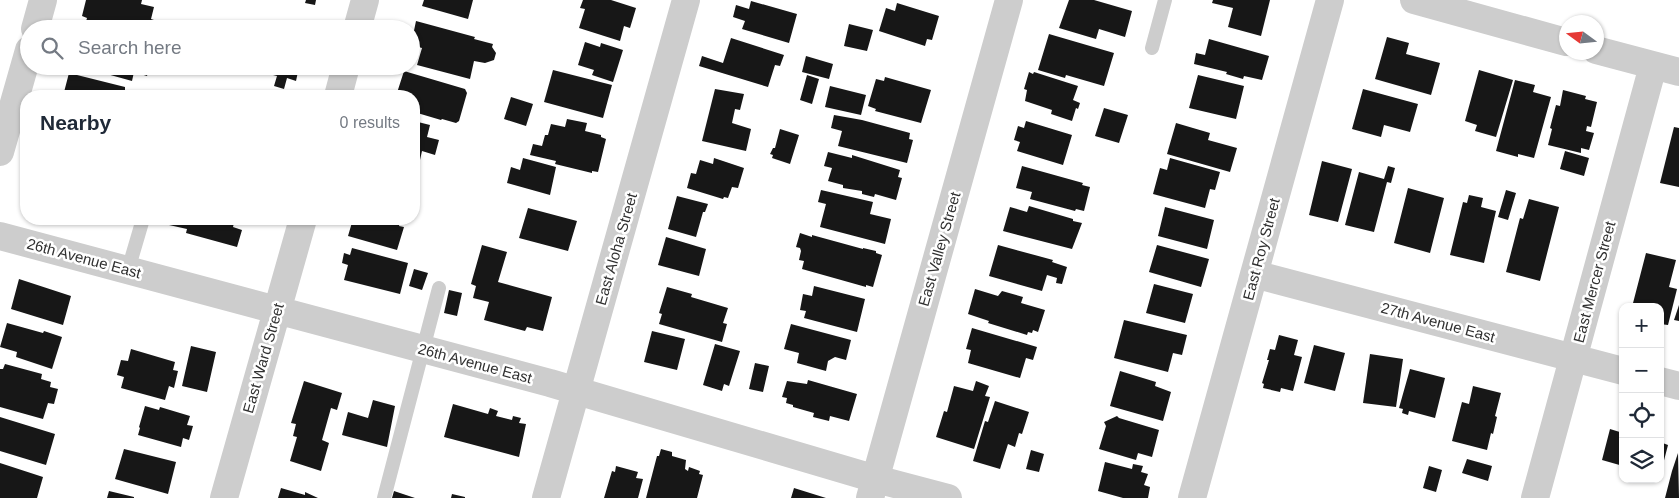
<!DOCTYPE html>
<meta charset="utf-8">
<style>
body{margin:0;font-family:Helvetica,sans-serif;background:#f6f6f7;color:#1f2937}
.controls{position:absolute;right:15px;bottom:15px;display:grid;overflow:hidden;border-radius:10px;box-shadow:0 1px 4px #0004}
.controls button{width:45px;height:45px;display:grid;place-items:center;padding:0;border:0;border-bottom:1px solid #e0e1e3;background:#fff;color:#1f2937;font:25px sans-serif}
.compass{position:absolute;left:1559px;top:15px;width:45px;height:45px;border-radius:50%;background:#fff;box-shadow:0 1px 4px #0004;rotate:285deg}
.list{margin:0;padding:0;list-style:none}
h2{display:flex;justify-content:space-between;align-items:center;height:65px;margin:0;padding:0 20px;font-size:21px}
h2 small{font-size:16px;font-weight:400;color:#747a83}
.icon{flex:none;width:28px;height:28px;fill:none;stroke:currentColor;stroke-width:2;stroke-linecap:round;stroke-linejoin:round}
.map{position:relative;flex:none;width:1679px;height:498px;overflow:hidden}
.search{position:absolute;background:#fff;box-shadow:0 1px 4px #0004;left:20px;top:20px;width:400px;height:55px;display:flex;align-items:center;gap:12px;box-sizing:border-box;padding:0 18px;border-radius:28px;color:#747a83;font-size:19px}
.panel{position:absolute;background:#fff;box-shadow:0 1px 4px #0004;left:20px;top:90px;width:400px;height:135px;border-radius:20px}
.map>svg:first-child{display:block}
</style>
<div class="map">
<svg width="1679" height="498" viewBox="0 0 1679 498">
<rect width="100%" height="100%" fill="#fff"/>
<path fill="#171717" d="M86 0H142L141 4 154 7 151 19 157 21 154 29H102L85 25 87 18 82 16Z
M306 0H316L315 5 305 3Z
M424 0H473L468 19 422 6Z
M583 0H611L636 8 630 28 624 26 620 41 579 28 585 9 580 8Z
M1069 0H1094L1132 11 1125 37 1099 29 1096 39 1059 28Z
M1213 0H1270L1261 36 1228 27 1233 8 1212 3Z
M751 1 797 14 789 43 742 29 745 21 733 17 736 5 749 9Z
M897 3 939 16 932 40 927 39 925 46 879 31 886 8 895 11Z
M416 21 475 37 474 39 493 44 492 47 496 53 494 60 485 63 474 61 470 79 417 65 422 48 411 45Z
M849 24 873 30 867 51 844 46Z
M1049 34 1114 53 1104 86 1066 75 1065 78 1038 70Z
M1387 37 1409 43 1406 54 1440 63 1431 95 1375 79Z
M731 38 784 55 780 66 775 65 768 87 699 66 702 56 723 63Z
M1209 39 1269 56 1262 80 1244 76 1243 79 1226 74 1227 72 1194 64 1196 53 1205 55Z
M585 42 600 47 601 43 623 50 613 82 592 75 594 70 578 65Z
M806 56 833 64 829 79 802 72Z
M78 66H150L147 76 134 72 132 81Z
M267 66H310L309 70 299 67 296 81 287 78 284 89 274 86 277 76 265 73Z
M553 70 612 85 603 118 544 102Z
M1479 70 1513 80 1496 137 1475 131 1477 125 1465 121Z
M404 71 465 89 467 93 459 121 456 123 442 119 441 120 414 112V96H396Z
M1029 72 1033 74 1034 72 1078 86 1073 100 1080 103 1078 109 1076 108 1072 121 1051 114 1052 110 1025 101 1027 90 1024 89Z
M69 73 125 87V90L133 92 132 96H63Z
M807 75 819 79 812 104 800 100Z
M1198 75 1244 86 1236 119 1189 108Z
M885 77 931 90 921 123 875 111 876 109 868 106 876 79 884 81Z
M1515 80 1535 85 1533 92 1551 97 1534 158 1518 154V157L1496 151Z
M830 86 866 95 861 115 825 107Z
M715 89 744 94 740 110 735 109 732 123 751 129 746 151 702 141Z
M1363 89 1418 104 1410 132 1384 125 1381 137 1352 129Z
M1563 90 1586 96 1585 99 1597 102 1591 127 1587 126 1586 131 1594 133 1589 150 1581 148V153L1548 145 1552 129 1550 128 1556 105 1560 106Z
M511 97 533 104 526 126 504 119Z
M1104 108 1128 115 1119 143 1095 136Z
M834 115 862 120 910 133 909 139 913 140 907 163 838 146 842 131 831 128Z
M567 119 587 123 585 131 601 135V137L606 139 598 172 592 171V173L555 164 556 161 530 155 533 144 542 146 545 135H548L551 124 565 127Z
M414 121 430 125 427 137 439 140 435 155 422 151 420 160 414 158Z
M1026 121 1072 135 1063 165 1017 151 1020 142 1014 140 1018 126 1024 128Z
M1176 123 1210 133 1208 140 1237 148 1230 172 1167 154Z
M1674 127 1679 128V187L1660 183Z
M780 129 799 135 790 164 772 158 773 155 770 154 773 148H775Z
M1565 151 1589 158 1584 176 1560 169Z
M828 152 852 158V155L900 170 898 177 902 178 896 200 875 194 874 197 862 194V191L843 188V185L828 181 832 168 824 166Z
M523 158 556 167 550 195 507 183 511 167 520 170Z
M714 158 744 168 738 188 732 187 728 198 724 197 723 199 687 188 691 173 696 174 700 160 713 164Z
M1170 158 1220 172 1215 190 1210 189 1205 208 1153 194 1160 168 1167 170Z
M1322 161 1352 169 1338 222 1309 215Z
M1022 166 1083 183 1082 185 1090 187 1084 211 1076 209 1075 211 1030 199 1032 192 1016 188Z
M1388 166 1395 168 1391 183 1387 182 1374 232 1345 225 1359 172 1384 179Z
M1408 188 1444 198 1430 253 1394 243Z
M821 190 873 202 870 214 891 219 885 244 820 227 826 204 818 202Z
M1506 190 1516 193 1508 220 1498 217Z
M1469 195 1483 198 1481 207 1496 211 1484 263 1450 255 1463 202 1467 203Z
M677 196 708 204 705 212H703L696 237 668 229Z
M1529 199 1559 207 1540 281 1506 272 1520 218 1523 219Z
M1029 206 1073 219V221L1082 223 1072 249 1003 231 1010 207 1027 212Z
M1165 207 1214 220 1207 249 1158 236Z
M528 208 577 221 568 251 519 238Z
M170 219H235L233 227 242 230 237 247 186 233 187 229 169 225Z
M353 219H401L399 226 404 227 397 250 348 236Z
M800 233 812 237V235L863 249V248L876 251V253L882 255 873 287 866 285V287L802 269 804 261 799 260 801 251 800 248 796 247Z
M666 237 706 249 699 276 658 265Z
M482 245 507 252 498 282 552 297 543 331 527 327 525 331 484 320 489 302 473 298 476 286 471 284Z
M998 245 1053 260 1052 262 1067 267 1062 284 1056 283 1057 278 1047 275 1042 291 989 276Z
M1157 245 1209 259 1201 287 1149 272Z
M352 248 408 263 400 294 344 280 348 265 342 263 344 253 350 255Z
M1646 253 1676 260 1669 287 1677 289 1668 325 1660 324V307H1632Z
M414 269 428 273 422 290 409 286Z
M19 279 71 296 63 325 11 309Z
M1154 284 1193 294 1185 323 1146 313Z
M814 286 865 299 857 332 804 318 806 311 800 310 803 294 812 296Z
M667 287 692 294 691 297 728 308 723 323 727 324 722 342 659 324 662 314 659 313Z
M975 289 998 296 1002 291 1023 297 1021 303 1045 310 1038 332 1033 330 1032 333 1028 332 1027 335 988 323 989 321 968 314Z
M449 290 462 293 457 316 444 313Z
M1679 305V321L1674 320Z
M1124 320 1187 335 1182 355 1173 353 1168 372 1114 358Z
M7 323 43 333 44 331 62 337 52 369 16 357 17 352 0 347Z
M791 324 851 340 846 360 835 357 828 361 826 371 797 363 799 353 784 349Z
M972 328 1037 347 1033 360 1026 358 1020 378 968 363 971 350 966 349Z
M652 331 685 339 677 370 644 362Z
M1279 335 1298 340 1294 355 1302 357 1293 391 1281 388 1280 392 1263 388 1264 384 1262 383 1269 360H1267L1270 349 1275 350Z
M715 344 740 351 729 386 724 384 722 391 703 385Z
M1314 345 1345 353 1335 391 1304 383Z
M191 346 216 352 207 392 182 386Z
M131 349 175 362 173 370 178 371 174 388 169 386 165 400 121 388 124 377 117 375 121 360 128 361Z
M1370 354 1403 359 1396 407 1363 403Z
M755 363 769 366 763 392 749 389Z
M5 364 42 374 41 379 51 382 50 387 58 389 54 404 48 403 43 419 0 407V369H3Z
M1410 369 1445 378 1435 418 1409 411 1408 415 1402 413 1403 409 1399 408Z
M1120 371 1156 382 1155 386 1171 392 1163 421 1110 406Z
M808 380 857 394 849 421 830 416 829 421 813 417 814 413 793 407V405L786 403 787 398 782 397 787 381 807 384Z
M304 381 342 393 337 410 331 408 322 440 329 443 321 471 290 461 297 437 293 436 296 424 291 423Z
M976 381 989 386 985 396 990 397 974 449 936 437 944 411 947 412 954 386 973 391Z
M1473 386 1501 393 1495 416 1497 417 1493 434 1491 433 1487 450 1452 441 1462 402 1469 404Z
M373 400 395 406 387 447 342 435 348 412 368 418Z
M995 401 1029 412 1022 434 1019 433 1015 447 1008 444 1000 469 973 461 985 421 988 422Z
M453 404 488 414 490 408 498 411 496 416 512 420 513 416 521 418 519 423 526 424 519 457 444 437Z
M145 406 159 410 160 407 190 416 187 425 193 426 189 440 183 438 181 447 138 435 140 428 139 427Z
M1117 416 1119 418 1159 430 1152 457 1138 453 1136 460 1099 449 1106 426 1104 422Z
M0 417 55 434 46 465 0 451Z
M1610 429 1623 433V466L1602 460Z
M1660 442 1668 445 1661 472H1660Z
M124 449 176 462 168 494 115 479Z
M661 449 672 452V456L686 460 685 469 688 471 689 467 700 471 699 474 703 475 697 498H646L657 456H659Z
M1031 450 1044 454 1039 472 1026 469Z
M1678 453 1679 498H1665L1672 471Z
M1467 459 1492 466 1488 481 1462 473Z
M1105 462 1132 469 1133 464 1143 466 1141 472 1148 474 1144 485 1150 487 1148 498H1123L1098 491Z
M0 463 43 477 37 498H0Z
M616 466 638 472 636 478 643 479 638 498H604L612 471 615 472Z
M1429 466 1442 470 1436 492 1423 488Z
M281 488 305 495V492L318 498H278Z
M794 488 826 498H791Z
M109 491 134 497V498H107Z
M394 491 415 498H392Z
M452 494 465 497V498H451Z"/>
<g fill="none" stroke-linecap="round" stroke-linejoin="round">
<path stroke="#cdcdcd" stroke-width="14" d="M1152 48 1165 0
M128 270 143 219
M384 498 439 288"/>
<path stroke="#cdcdcd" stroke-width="28" d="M1414 0 1566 42
M35 29 43 0
M357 29 365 0
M1596 50 1679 72
M338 96 346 66
M0 152 29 50
M0 236 550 383 876 479 948 498
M1254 274 1623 371
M1660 381 1679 386
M224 498 303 219
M546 498 686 0
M870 498 1009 0
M1192 498 1330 0
M1535 498 1653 66"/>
</g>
<g text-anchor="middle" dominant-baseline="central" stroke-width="5" stroke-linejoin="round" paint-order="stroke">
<g font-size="15" fill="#303030" stroke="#fff">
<text transform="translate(616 249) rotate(-74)">East Aloha Street</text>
<text transform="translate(939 249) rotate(-74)">East Valley Street</text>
<text transform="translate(1261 249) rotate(-75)">East Roy Street</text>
<text transform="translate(84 258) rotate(15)">26th Avenue East</text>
<text transform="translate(1594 282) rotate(-75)">East Mercer Street</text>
<text transform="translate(1438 322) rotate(15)">27th Avenue East</text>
<text transform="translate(263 358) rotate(-74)">East Ward Street</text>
<text transform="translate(475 363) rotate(15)">26th Avenue East</text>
</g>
</g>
</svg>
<div class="controls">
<button>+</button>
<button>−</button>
<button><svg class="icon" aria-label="locate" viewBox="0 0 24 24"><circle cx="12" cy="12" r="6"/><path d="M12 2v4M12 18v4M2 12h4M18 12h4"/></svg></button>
<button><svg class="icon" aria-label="layers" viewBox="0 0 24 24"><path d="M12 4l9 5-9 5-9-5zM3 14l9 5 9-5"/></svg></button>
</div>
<svg class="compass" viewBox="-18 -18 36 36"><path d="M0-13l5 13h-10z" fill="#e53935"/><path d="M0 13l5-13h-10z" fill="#747a83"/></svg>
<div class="search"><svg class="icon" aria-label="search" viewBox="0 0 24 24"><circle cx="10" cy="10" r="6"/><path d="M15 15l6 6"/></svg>Search here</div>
<section class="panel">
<h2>Nearby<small>0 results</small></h2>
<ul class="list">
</ul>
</section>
</div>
